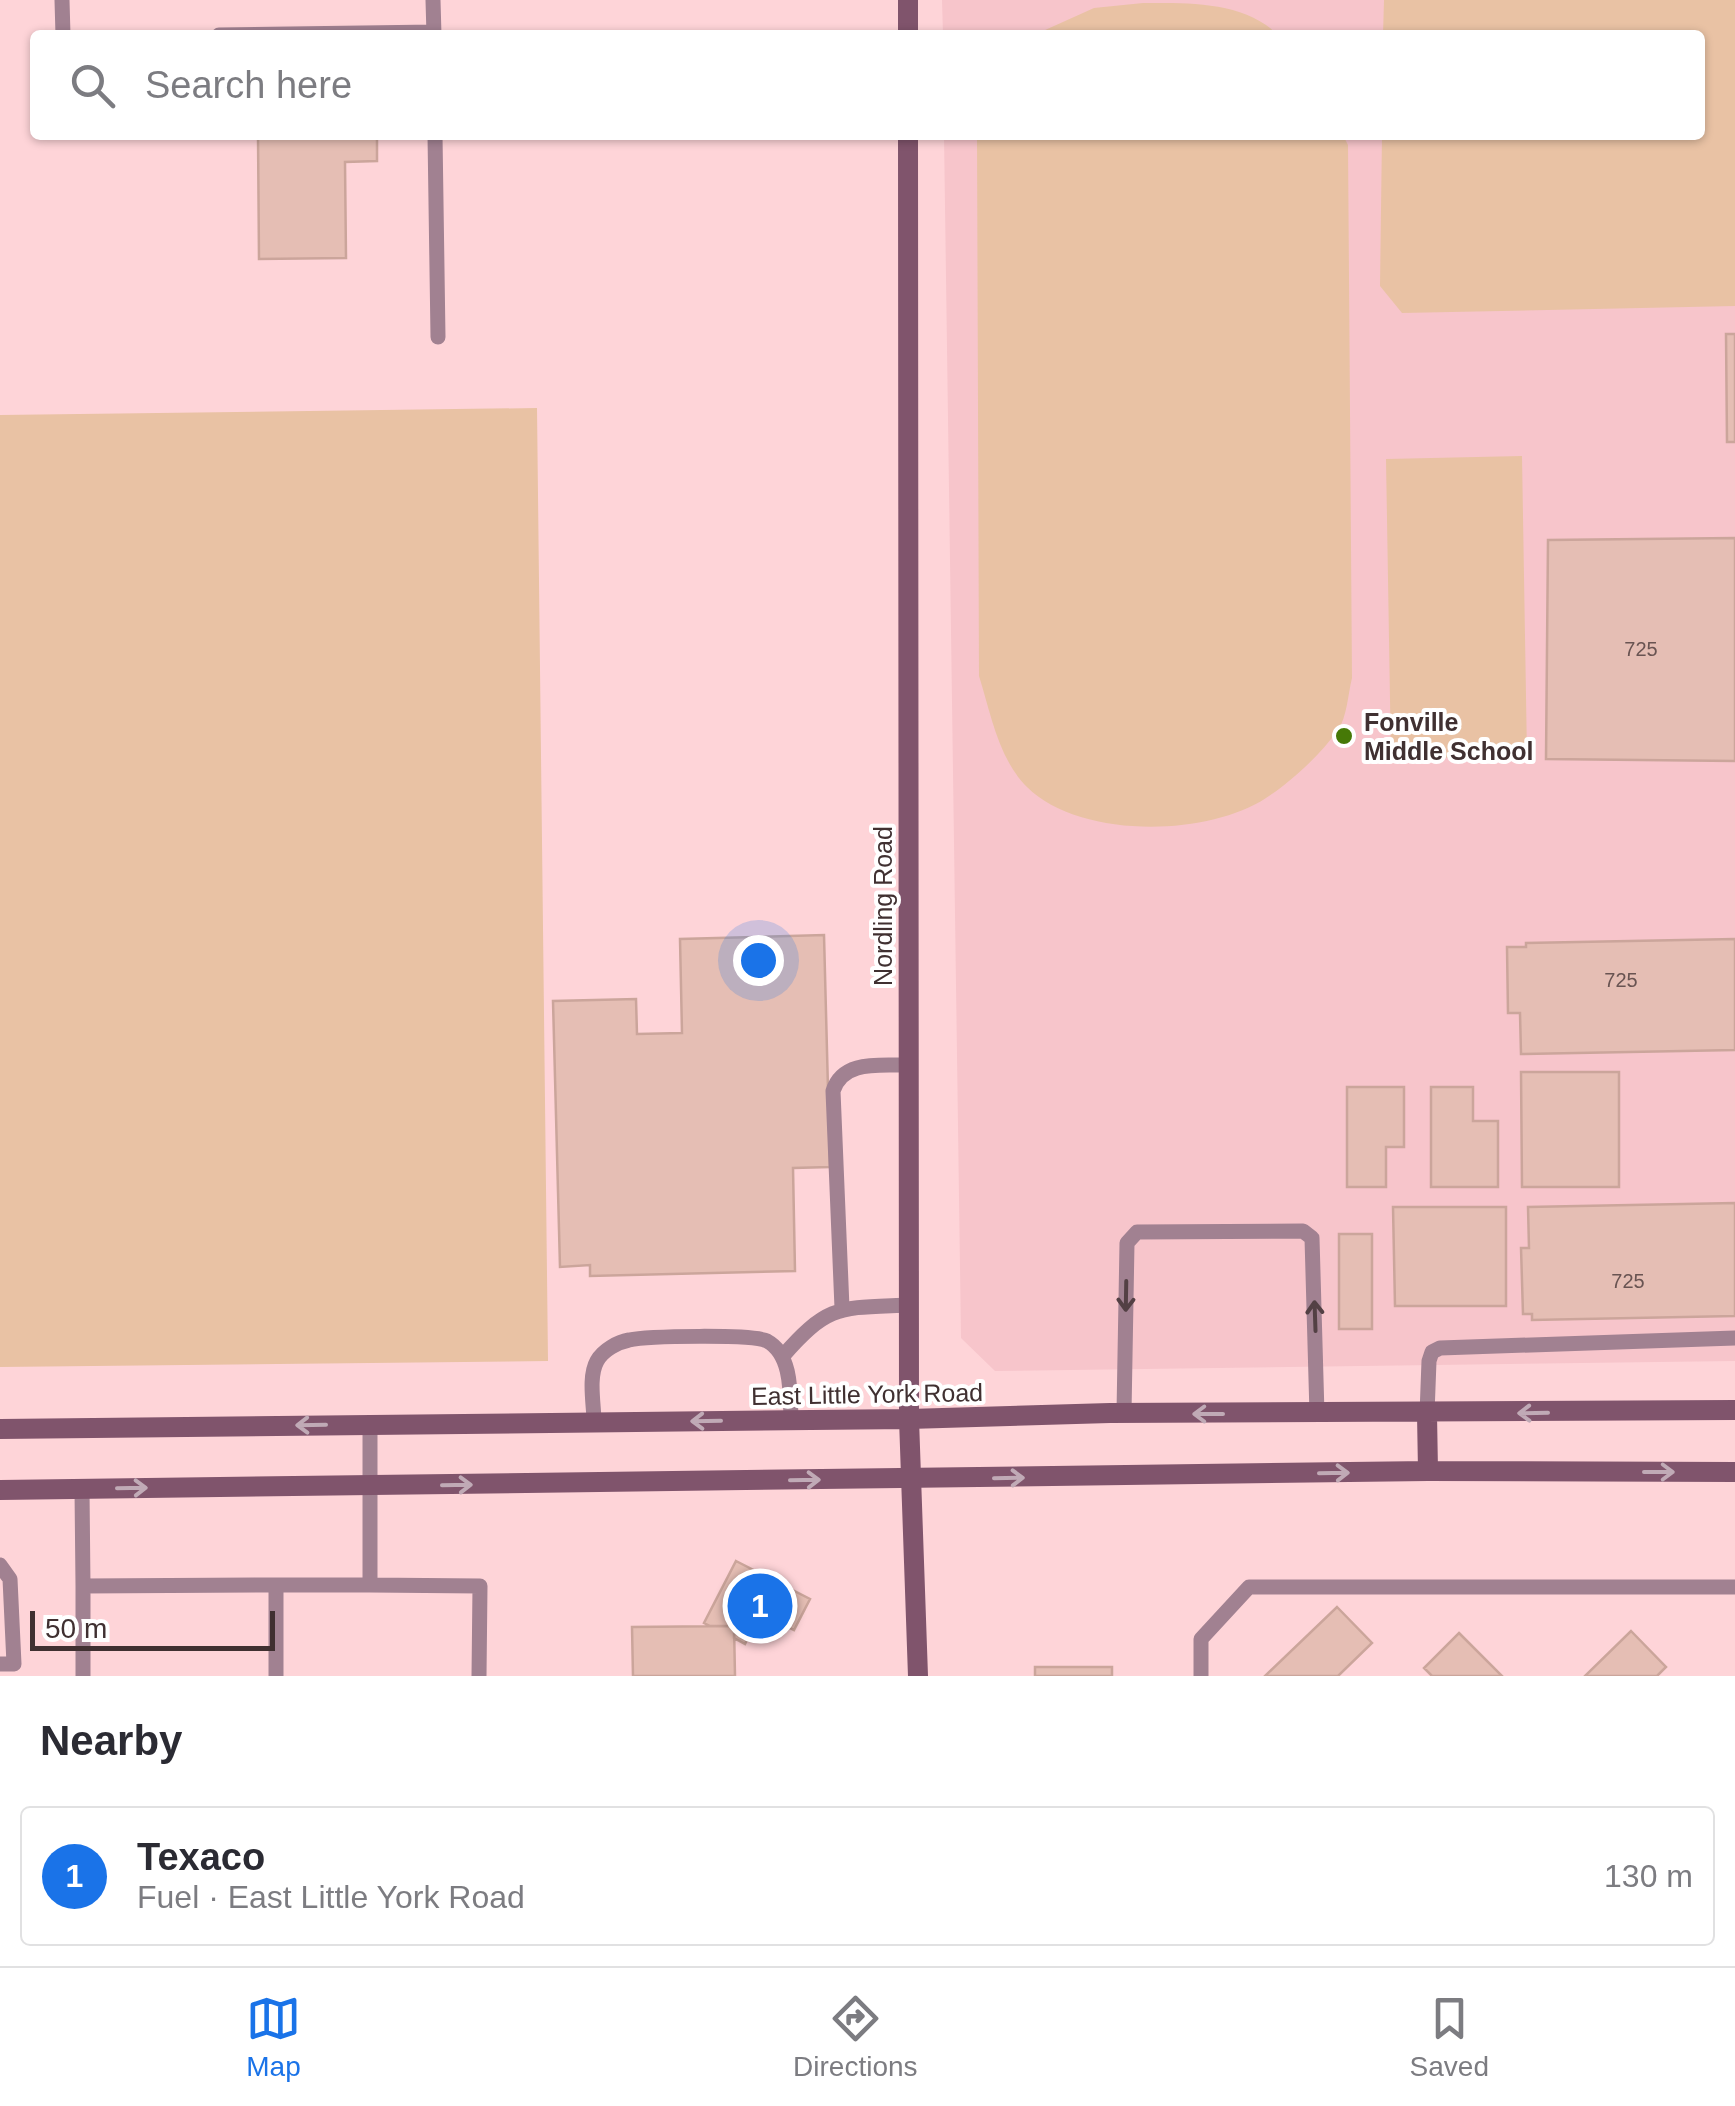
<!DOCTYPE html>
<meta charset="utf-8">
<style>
body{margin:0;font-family:Helvetica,sans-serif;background:#f2f2f3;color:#2b2b33}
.scale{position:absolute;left:30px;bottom:25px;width:245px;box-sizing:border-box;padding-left:10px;border:5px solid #403031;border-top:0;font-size:28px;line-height:35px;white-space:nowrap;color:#403031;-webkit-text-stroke:8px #fff;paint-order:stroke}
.you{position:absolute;left:758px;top:960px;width:35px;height:35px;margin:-25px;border:8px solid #fff;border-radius:50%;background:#1a73e8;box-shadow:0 0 0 15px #1a73e833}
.badge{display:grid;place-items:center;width:65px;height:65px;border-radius:50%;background:#1a73e8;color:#fff;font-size:32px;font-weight:700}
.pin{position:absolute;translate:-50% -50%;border:5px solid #fff;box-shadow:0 2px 10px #0006}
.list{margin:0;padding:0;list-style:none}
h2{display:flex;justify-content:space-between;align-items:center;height:130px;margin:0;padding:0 40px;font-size:42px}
h2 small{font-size:32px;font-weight:400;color:#7c7c81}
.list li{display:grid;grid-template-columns:65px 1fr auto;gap:30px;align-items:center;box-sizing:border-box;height:140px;margin:0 20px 20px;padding:0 20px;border:2px solid #e1e1e2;border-radius:10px}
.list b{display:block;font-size:38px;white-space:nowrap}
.list p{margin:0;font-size:32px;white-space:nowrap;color:#7c7c81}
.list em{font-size:32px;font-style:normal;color:#7c7c81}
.icon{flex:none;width:55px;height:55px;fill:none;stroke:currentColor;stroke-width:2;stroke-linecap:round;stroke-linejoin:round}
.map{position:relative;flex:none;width:1735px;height:1676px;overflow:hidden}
.search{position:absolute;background:#fff;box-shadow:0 2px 8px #0004;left:30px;right:30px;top:30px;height:110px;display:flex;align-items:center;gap:25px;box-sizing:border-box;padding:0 35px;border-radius:10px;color:#7c7c81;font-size:38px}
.sheet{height:290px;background:#fff}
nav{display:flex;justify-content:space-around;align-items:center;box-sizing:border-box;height:140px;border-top:2px solid #e1e1e2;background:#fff;font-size:28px;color:#7c7c81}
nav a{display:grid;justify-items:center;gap:5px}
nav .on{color:#1a73e8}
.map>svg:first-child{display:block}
</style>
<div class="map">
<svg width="1735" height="1676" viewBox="0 0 1735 1676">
<rect width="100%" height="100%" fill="#fed4d8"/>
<path fill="#f7c5cb" d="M942 0H1735V1361L995 1371 961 1338 944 135H1700V35H943Z"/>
<path fill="#e9c2a4" d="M1384 0H1735V306L1402 313 1380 286 1382 135H1700V35H1383Z
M1143 3C1188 3 1244 1 1278 35H1034L1094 8Z
M977 135H1343L1348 145 1352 678C1348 694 1347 717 1338 730 1320 755 1291 782 1266 798 1207 837 1079 839 1027 787 998 758 991 714 979 676Z
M537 408 548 1361 0 1367V415Z
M1522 456 1527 756 1391 759 1386 459Z"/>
<path fill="#e5beb4" stroke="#cba59b" stroke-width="2.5" d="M258 135H377V161L345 162 346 258 259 259Z
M1726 334H1735V442H1727Z
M1735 538V761L1546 759 1548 540Z
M824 935 830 1167 793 1168 795 1271 590 1276V1265L560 1267 553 1001 636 999 637 1034 682 1033 680 939Z
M1735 939V1050L1521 1054 1520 1013H1508L1507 947H1526V943Z
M1521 1072H1619V1187H1522Z
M1347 1087H1404V1147H1386V1187H1347Z
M1431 1087H1473V1121H1498V1187H1431Z
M1735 1203V1316L1532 1320V1314H1523L1521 1248H1529L1528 1207Z
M1393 1207H1506V1306H1395Z
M1339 1234H1372V1329H1339Z
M736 1561 810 1599 794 1630 760 1613 745 1644 734 1638V1626H710L704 1623Z
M1337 1607 1372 1643 1338 1676H1265Z
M734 1626 735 1676H633L632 1627Z
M1631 1631 1666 1667 1657 1676H1585Z
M1459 1633 1502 1676H1432L1424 1668Z
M1035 1667H1112V1676H1035Z"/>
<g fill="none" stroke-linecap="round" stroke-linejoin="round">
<path stroke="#a18191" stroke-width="15" d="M62 0 63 35
M433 0 434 35
M219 35 434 32
M435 135 438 337
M842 1308 833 1091C843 1059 881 1066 908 1065
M782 1357C829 1303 840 1308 909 1305
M1124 1413 1127 1243 1137 1232 1303 1231 1312 1238 1317 1414
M1427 1414 1429 1361 1432 1352 1440 1348 1735 1338
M594 1422C594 1405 588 1377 597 1361 603 1350 618 1342 629 1340 647 1336 753 1334 767 1341 793 1355 790 1396 791 1420
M370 1424V1585L480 1586 479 1676
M82 1489 83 1586
M0 1565 10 1579 14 1664H0
M276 1585H370
M83 1676V1586L276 1585V1676
M1201 1676V1639L1249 1587H1735"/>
<path stroke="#80546c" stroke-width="20" d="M908 0V35
M908 135 909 1419 918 1676
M1427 1414 1428 1471
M0 1429 909 1419 1110 1413 1735 1410
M0 1490 1428 1471 1735 1472"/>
</g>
<defs><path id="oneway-shaft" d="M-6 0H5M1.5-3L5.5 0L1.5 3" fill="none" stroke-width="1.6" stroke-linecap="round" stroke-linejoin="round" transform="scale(2.5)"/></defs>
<g stroke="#534044">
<use href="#oneway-shaft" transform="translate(1126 1296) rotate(91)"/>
<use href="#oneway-shaft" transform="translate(1315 1316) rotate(-92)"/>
</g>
<g stroke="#c0aab6">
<use href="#oneway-shaft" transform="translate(1533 1413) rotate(179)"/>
<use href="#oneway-shaft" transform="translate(1208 1414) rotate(-180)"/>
<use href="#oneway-shaft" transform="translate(706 1421) rotate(179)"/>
<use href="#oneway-shaft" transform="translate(311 1425) rotate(179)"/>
<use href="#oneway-shaft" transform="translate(1659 1472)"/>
<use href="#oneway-shaft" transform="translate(1334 1473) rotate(-1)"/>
<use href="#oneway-shaft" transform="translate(1009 1478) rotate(-1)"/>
<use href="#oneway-shaft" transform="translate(805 1480) rotate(-1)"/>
<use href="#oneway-shaft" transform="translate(457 1485) rotate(-1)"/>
<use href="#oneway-shaft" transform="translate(132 1488) rotate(-1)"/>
</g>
<circle fill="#467907" stroke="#fff" stroke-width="4" cx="1344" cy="736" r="10"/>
<g text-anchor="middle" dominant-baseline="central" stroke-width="8" stroke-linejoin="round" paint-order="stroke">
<g font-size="20" fill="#695452">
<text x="1641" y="649">725</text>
<text x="1621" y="980">725</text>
<text x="1628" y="1281">725</text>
</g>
<g font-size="25" font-weight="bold" fill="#403031" stroke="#fff" text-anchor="start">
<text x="1364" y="722">Fonville<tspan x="1364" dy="29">Middle School</tspan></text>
</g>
<g font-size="25" fill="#403031" stroke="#fff">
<text transform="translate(883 906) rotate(-90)">Nordling Road</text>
<text transform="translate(867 1394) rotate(-1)">East Little York Road</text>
</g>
</g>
</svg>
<div class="scale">50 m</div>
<div class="you"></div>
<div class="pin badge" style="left:760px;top:1606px">1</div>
<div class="search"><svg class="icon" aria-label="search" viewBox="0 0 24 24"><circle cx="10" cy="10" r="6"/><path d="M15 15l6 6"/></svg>Search here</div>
</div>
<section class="sheet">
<h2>Nearby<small></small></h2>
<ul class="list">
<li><span class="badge">1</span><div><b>Texaco</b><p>Fuel · East Little York Road</p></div><em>130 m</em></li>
</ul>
</section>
<nav>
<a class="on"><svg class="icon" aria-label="map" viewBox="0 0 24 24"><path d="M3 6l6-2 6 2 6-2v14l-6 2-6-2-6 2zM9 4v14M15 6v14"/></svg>Map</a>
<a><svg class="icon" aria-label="directions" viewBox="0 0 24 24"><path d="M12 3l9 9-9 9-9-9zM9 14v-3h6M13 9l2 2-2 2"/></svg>Directions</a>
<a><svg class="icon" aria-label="saved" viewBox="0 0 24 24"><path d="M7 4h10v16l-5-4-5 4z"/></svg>Saved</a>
</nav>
